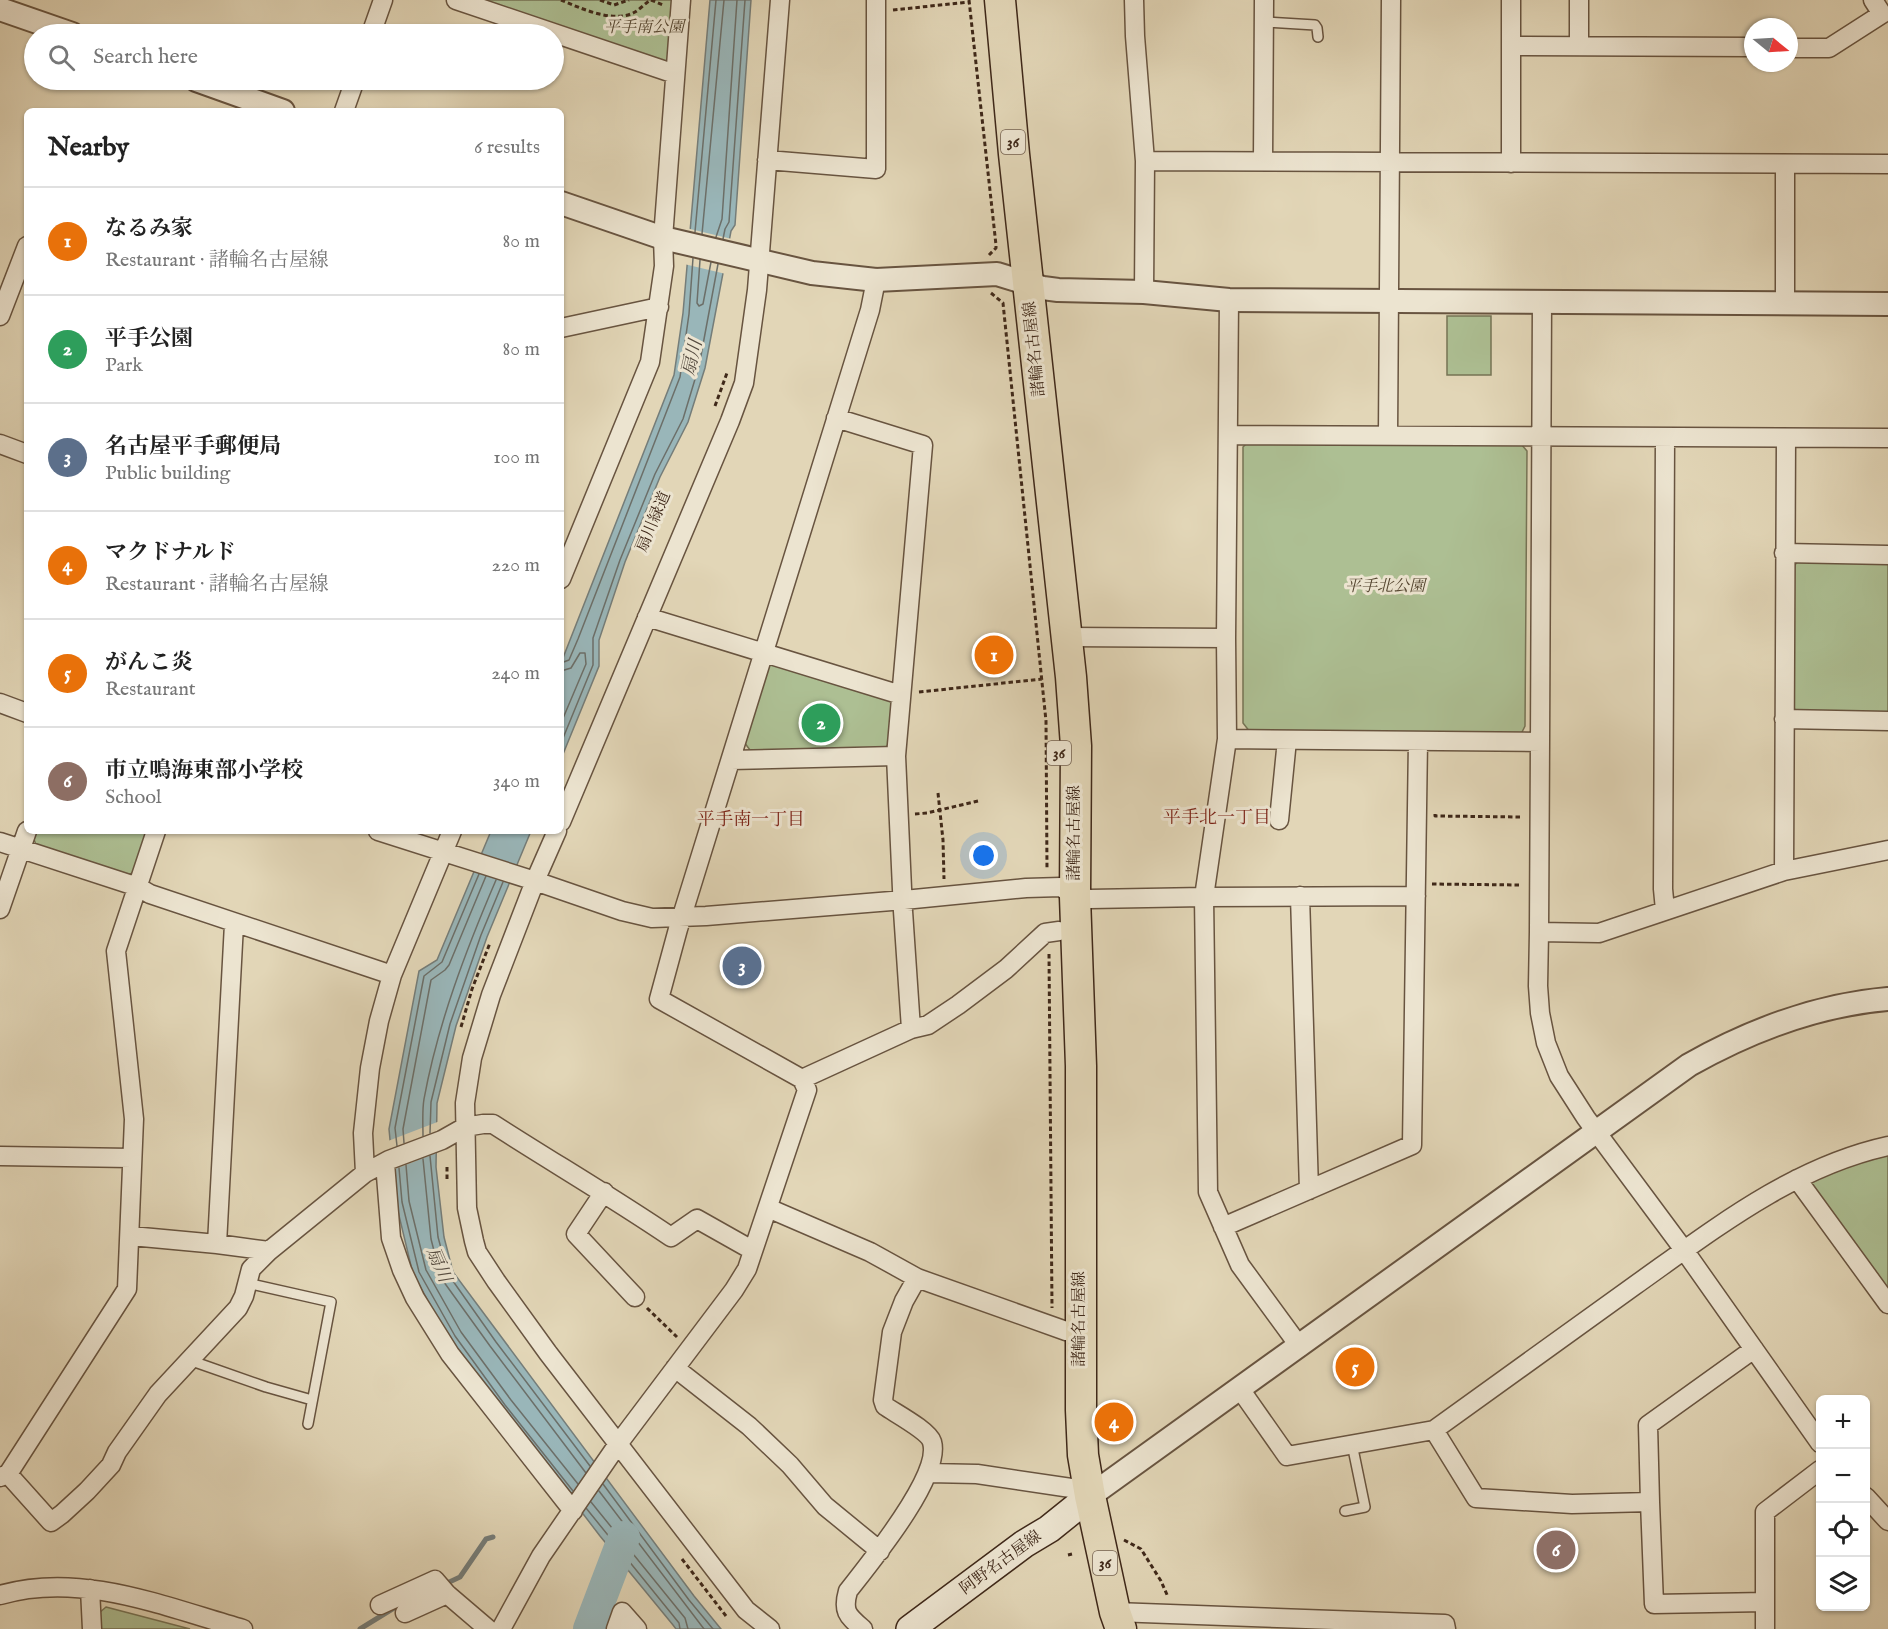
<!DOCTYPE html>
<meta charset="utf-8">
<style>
body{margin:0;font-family:"IM FELL English","Noto Serif JP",serif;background:#f6f6f6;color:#222}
.controls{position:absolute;right:18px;bottom:18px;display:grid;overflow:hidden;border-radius:9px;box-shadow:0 2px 4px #0004}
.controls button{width:54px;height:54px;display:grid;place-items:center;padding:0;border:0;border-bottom:2px solid #e0e0e0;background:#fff;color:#222;font:30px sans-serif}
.compass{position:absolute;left:1744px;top:18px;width:54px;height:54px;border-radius:50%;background:#fff;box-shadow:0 2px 4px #0004;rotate:108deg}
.you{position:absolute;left:984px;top:856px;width:21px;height:21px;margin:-15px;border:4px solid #fff;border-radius:50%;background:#1a73e8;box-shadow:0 0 0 9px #1a73e833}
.badge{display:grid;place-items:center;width:39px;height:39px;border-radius:50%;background:#d93025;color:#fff;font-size:20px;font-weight:700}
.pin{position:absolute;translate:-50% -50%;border:3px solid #fff;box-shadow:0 2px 6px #0006}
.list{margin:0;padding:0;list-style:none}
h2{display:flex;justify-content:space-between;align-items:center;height:78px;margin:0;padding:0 24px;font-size:26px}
h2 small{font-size:20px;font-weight:400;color:#767676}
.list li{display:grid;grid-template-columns:39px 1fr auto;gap:18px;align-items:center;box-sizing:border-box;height:108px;padding:0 24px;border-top:2px solid #e0e0e0}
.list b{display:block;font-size:22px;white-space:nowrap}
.list p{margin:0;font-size:20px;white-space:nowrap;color:#767676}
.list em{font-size:20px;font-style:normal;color:#767676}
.icon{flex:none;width:33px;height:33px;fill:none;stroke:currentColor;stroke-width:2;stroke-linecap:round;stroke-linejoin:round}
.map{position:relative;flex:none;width:1888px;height:1629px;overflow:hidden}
.search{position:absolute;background:#fff;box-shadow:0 2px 4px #0004;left:24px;top:24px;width:540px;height:66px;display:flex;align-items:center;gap:15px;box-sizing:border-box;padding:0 21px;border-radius:33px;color:#767676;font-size:22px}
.panel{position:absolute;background:#fff;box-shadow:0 2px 4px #0004;left:24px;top:108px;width:540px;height:726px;border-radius:9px}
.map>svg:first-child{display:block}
</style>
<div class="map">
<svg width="1888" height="1629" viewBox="0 0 1888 1629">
<rect width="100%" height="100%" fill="#e2d6b7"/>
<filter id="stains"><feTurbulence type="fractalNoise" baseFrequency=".00333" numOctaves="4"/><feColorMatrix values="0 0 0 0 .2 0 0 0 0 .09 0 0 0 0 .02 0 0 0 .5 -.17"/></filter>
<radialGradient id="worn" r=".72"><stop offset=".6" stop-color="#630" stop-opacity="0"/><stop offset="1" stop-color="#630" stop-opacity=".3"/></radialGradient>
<path fill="#adbf93" stroke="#767456" stroke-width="1.5" d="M477 0H675L669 61 663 64Z
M1447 316H1491V375H1447Z
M1248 442 1521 444 1527 451 1525 726 1521 734 1250 732 1243 723V447Z
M1798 561 1888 562V714H1799L1792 706 1791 570Z
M776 660 890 696 894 705 892 741 883 750 753 754 744 742 767 665Z
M34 831H149L135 872 125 876 37 847 33 837Z
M1888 1153V1294L1809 1188 1814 1179Z
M106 1607 190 1629H100L99 1613Z"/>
<path fill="#99b6b9" stroke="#757d79" stroke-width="1.5" d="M710 0H751L735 225 731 231 705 368 688 422 660 477 625 562 599 640V666L561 759V663L674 375 683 313Z
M491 831H531L487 937 456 1026 437 1103 436 1167 444 1237 453 1272 694 1596 721 1629H676L673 1625 600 1536 450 1340 413 1274 396 1203 389 1129 419 971 437 960Z"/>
<path fill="#e2d6b7" d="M686 228 732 239 726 274 684 264Z
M440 1121 439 1152 390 1171 388 1141Z"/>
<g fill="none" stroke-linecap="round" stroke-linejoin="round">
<path stroke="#6c6f69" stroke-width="1.5" d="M695 232 716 0
M702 234 724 0
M716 237 722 219 737 0
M723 239 725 229 729 222 745 0
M700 260 697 303 699 306 703 304 711 262
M561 663 569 660 578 639 680 377 689 314 693 258
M561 671 571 668 580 653H585L586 664 561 723
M561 743 593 665V638L620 560 655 474 683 419 699 366 718 264
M430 1133 431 1102 450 1024 481 935 503 882
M423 1136C423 1124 422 1111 424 1099 438 1023 466 950 496 880
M404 1143 403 1129 431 980 445 970 449 965 486 876
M397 1146 395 1128 424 976 442 962 479 874
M430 1156 438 1237 448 1274 496 1342 590 1466
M423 1159 431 1239 441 1278 490 1346 586 1473
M406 1165 409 1201 426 1270 461 1332 511 1400 578 1484
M399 1168 402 1202 419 1272 455 1336 505 1405 573 1491
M603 1484 689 1600 713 1629
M599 1491 704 1629
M591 1502 685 1618 688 1629
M586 1508 679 1623 680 1629"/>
<path stroke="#757d79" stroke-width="5" d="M443 1585 460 1577 486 1539 493 1537
M360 1629 394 1608"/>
<path stroke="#99b6b9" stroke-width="32" d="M589 1629 624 1537"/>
<g stroke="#685440" stroke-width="12">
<path id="service" d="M1264 22 1315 25 1317 28 1318 37
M247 1283 331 1302 308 1424
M189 1360 266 1387 312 1400
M1345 1511 1365 1507 1352 1444"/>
</g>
<g stroke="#685440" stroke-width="21">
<path id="minor" d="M456 0 675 74
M1134 0 1135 36 1145 161 1144 292
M1511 0V163
M371 34 383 0
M1579 45V0
M1511 46 1753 47
M1789 48H1829L1882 14 1873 0
M344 111 355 80
M767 160 876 169V0
M1145 161 1888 164
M1263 161 1264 0
M876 280 870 310 678 929 659 999 802 1079 911 1029 928 1025 958 1005 1006 969 1045 933 1059 931
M1785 303V164
M0 316 27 246
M561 328 659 307
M836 418 923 445 896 756 903 911 911 1029
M1228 435 1888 438
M1388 435 1391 0
M1665 437 1663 889 1665 910
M0 444 27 454
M1784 553 1888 555
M561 579 650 362 664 266 663 238 681 0
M647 617 901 695
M1067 637 1226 638 1227 739 1540 742 1539 932 1599 933 1784 871 1888 850
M1226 638 1229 300
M0 703 27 713
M1784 719 1888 721
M1227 739 1204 897 1416 896
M1540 742 1542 301
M731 760 896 756
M1279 820 1287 740
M561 822 730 421 744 383 757 290 780 0
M378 831 535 881 622 911 652 918 706 916 904 900 1026 888 1061 887 1075 897 1090 899 1204 897 1208 1192 1240 1265 1300 1347
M557 831 535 881 491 995 472 1058 465 1103 467 1208 474 1241 477 1252 496 1281 548 1353 746 1610 770 1629
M0 842 138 887 150 894 392 975
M1784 871 1786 438
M1300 896 1309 1190
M0 909 27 831
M1539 932 1538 986 1540 1013 1546 1043 1559 1076 1586 1118 1684 1250 1820 1443
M0 1156 131 1158
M385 1163 391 1238 402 1270 415 1298 450 1354 573 1511
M365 1173 363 1133 370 1068 379 1021 392 975 452 831
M1797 1179 1888 1304
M604 1192 576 1234 635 1297
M768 1208 870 1252 917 1278 1066 1331
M1223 1227 1412 1145 1418 741
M131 1236 217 1244 269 1251
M217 1244 234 924
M675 1368 749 1426 790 1465 825 1506 880 1551
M1240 1389 1287 1456 1434 1430 1476 1498 1572 1504 1650 1502 1654 1604 1765 1602
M1434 1430C1501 1382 1568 1334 1634 1286 1713 1230 1792 1167 1888 1146
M929 1473 977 1474 1071 1488
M8 1474 51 1522 62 1514 87 1491 111 1465 117 1452 158 1394 238 1308 244 1296 251 1269 269 1251 365 1173 389 1160 442 1140 465 1127 483 1124H493C552 1162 612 1197 671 1237L697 1219 752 1250
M0 1477 8 1474 127 1289 134 1119 116 951 156 831
M1866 1497 1888 1521
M1650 1502 1648 1425 1754 1349
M90 1589 92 1629
M0 1595C81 1571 165 1607 243 1629
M380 1605 435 1580 447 1594 488 1629
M1115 1612 1445 1624 1446 1629
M405 1613 447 1594
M501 1629 541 1556 618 1444 734 1290 747 1269 807 1090 802 1079
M616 1629 622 1612 637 1629
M863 1629C848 1616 842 1612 848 1591 869 1564 942 1476 932 1442 929 1431 895 1413 885 1406L883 1400 892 1332 904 1301 917 1278
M1765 1629V1512L1820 1470"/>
</g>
<g stroke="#685440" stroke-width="26">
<path id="tertiary" d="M0 9 72 34
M196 80 283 111
M561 203 663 238 812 273 876 280 997 274 1043 288 1058 290 1144 292 1229 300 1888 304
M1090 1496 1689 1065C1751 1030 1817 1005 1888 999"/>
</g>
<g stroke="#3f2819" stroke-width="30">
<path id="secondary" d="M910 1629 1024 1544 1049 1529 1090 1496"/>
</g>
<g stroke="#3f2819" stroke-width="33">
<path id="primary" d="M1000 0 1014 154 1071 677 1076 746 1075 897 1081 1066V1410L1083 1455 1090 1496 1115 1612 1121 1629"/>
</g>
<path stroke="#3f2819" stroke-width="3" stroke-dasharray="4.5 3" stroke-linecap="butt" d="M561 0C580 8 614 24 635 12 640 9 645 4 650 0
M600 0 614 5 629 0
M651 0 663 5
M969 0 996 245V248L989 255
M893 10 969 2
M991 293 1003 303 1046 721 1047 869
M715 406 727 373
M919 692 1042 679
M938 793 943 840 944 879
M915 814 927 813 978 801
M1435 814V816L1523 817
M1432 884 1521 885
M1049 954 1052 1308
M461 1027 472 989 490 943
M447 1167V1181
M647 1308 677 1337
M1124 1540 1141 1549 1161 1581 1168 1597
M1068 1555 1072 1554
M682 1559 726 1616"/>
<use href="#service" stroke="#ece4d0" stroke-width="9"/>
<use href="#minor" stroke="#ece4d0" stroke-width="18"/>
<use href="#tertiary" stroke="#ece4d0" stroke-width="22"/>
<use href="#secondary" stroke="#ece4d0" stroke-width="27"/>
<use href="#primary" stroke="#e2d6b7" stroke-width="30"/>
</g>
<g text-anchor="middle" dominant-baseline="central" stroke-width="6" stroke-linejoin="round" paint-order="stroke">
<g fill="#ece4d0" stroke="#736050" stroke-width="1.5">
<rect x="1001" y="130" width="24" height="24" rx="4.5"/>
<rect x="1047" y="741" width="24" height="24" rx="4.5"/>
<rect x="1093" y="1551" width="24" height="24" rx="4.5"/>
</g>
<g font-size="15" font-weight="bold" fill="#3f2819">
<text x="1013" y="142">36</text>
<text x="1059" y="753">36</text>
<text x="1105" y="1563">36</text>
</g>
<g font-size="16" font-style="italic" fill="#554631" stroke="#ece4d0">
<text x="644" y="28">平手南公園</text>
<text x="1385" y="587">平手北公園</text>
</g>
<g font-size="16" fill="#3f2819" stroke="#ece4d0">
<text transform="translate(1035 349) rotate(-96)">諸輪名古屋線</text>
<text transform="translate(654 522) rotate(-67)">扇川緑道</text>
<text transform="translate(1075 833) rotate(-90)">諸輪名古屋線</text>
<text transform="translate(1080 1319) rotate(-90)">諸輪名古屋線</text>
<text transform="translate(1001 1563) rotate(-36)">阿野名古屋線</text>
</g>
<g font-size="18" font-style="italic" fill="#564c41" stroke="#ece4d0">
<text transform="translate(693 358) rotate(-77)">扇川</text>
<text transform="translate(438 1265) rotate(67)">扇川</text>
</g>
<g font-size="18" fill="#7a1f14" stroke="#ece4d0">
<text x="1217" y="818">平手北一丁目</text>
<text x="751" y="820">平手南一丁目</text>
</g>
</g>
<rect width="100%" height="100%" filter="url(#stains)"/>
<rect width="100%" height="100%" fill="url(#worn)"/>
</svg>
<div class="controls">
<button>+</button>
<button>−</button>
<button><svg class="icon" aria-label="locate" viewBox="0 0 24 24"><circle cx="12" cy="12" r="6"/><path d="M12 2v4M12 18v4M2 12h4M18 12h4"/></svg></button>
<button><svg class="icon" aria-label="layers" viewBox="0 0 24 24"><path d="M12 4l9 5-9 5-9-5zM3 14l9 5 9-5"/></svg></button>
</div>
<svg class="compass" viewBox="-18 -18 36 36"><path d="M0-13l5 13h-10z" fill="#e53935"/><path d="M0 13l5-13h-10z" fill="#767676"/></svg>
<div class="you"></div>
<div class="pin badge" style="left:994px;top:655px;background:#e8710a">1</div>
<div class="pin badge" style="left:821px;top:723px;background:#2e9e5b">2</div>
<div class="pin badge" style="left:742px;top:966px;background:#5c6f8a">3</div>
<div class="pin badge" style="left:1114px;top:1422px;background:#e8710a">4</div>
<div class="pin badge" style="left:1355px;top:1367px;background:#e8710a">5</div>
<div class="pin badge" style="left:1556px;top:1550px;background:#8d6e63">6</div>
<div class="search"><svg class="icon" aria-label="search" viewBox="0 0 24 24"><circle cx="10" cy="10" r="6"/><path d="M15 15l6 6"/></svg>Search here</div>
<section class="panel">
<h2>Nearby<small>6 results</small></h2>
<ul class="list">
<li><span class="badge" style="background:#e8710a">1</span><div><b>なるみ家</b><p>Restaurant · 諸輪名古屋線</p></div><em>80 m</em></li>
<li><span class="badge" style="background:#2e9e5b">2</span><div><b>平手公園</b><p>Park</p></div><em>80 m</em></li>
<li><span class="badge" style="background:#5c6f8a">3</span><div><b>名古屋平手郵便局</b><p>Public building</p></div><em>100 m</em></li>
<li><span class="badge" style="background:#e8710a">4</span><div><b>マクドナルド</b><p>Restaurant · 諸輪名古屋線</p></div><em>220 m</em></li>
<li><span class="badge" style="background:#e8710a">5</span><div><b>がんこ炎</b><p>Restaurant</p></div><em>240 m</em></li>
<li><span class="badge" style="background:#8d6e63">6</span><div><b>市立鳴海東部小学校</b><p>School</p></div><em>340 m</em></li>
</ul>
</section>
</div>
